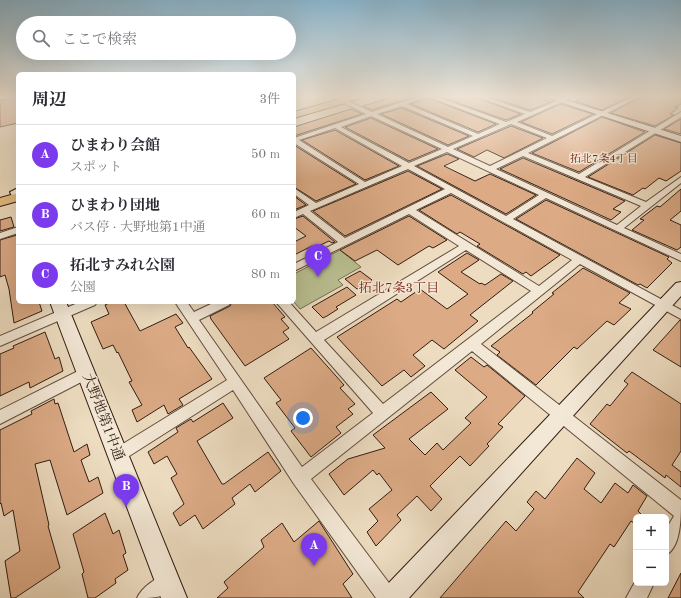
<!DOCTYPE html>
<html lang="ja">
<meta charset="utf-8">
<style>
body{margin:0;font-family:"Old Standard TT","Noto Serif JP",serif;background:#f7f7f7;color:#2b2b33}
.controls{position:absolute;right:12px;bottom:12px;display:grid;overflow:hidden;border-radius:6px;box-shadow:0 4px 16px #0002}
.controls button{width:36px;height:36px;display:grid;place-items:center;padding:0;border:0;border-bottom:1px solid #e1e1e2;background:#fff;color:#2b2b33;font:20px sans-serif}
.you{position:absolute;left:303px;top:418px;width:14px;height:14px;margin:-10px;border:3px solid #fff;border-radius:50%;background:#1a73e8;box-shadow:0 0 0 6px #1a73e833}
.badge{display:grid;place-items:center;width:26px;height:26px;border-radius:50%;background:#7c3aed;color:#fff;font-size:13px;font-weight:700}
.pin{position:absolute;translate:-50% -33px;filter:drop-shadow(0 1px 2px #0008)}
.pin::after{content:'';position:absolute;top:21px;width:14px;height:12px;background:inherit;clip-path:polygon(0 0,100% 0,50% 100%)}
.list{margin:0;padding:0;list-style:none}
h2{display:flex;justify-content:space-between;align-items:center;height:52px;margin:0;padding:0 16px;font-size:17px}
h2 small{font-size:13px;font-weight:400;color:#7c7c81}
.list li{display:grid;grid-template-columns:26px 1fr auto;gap:12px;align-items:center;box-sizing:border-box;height:60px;padding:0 16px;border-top:1px solid #e1e1e2}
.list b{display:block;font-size:15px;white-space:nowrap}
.list p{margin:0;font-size:13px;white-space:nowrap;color:#7c7c81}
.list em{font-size:13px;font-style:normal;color:#7c7c81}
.icon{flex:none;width:22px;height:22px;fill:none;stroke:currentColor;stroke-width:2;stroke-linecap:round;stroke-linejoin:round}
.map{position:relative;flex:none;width:681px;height:598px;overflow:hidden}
.search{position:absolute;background:#fff;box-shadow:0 4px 16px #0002;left:16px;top:16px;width:280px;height:44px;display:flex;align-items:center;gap:10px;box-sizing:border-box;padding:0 14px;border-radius:22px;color:#7c7c81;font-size:15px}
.panel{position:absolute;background:#fff;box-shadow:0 4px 16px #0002;left:16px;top:72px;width:280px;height:232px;border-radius:6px}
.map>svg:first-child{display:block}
</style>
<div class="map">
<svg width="681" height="598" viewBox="0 0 681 598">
<rect width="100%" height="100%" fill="#eddcc0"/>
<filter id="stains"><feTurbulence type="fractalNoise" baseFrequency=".005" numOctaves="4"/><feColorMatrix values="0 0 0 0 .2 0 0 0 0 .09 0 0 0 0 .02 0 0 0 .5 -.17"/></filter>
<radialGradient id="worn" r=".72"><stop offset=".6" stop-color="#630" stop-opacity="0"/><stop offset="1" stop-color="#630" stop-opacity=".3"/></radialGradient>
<path fill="#b9c092" stroke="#766e52" d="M340 250 361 267 338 280 343 285 300 309 294 302V274Z"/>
<path fill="#dcab86" stroke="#321c12" d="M396 96H417L372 110 363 106Z
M438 96H474V97L521 114 506 120Z
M486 96H532L551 102 530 110Z
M588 96 603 98 608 96H631L602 110 575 101Z
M642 96H674L681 98V104L675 107 678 108 670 114 674 115 655 126 611 113Z
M18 97V123L0 127V101Z
M428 98 496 124 478 132 411 104Z
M560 104 593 114 552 134 521 122Z
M402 108 469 136 448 145 381 114Z
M351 109 362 114 294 136V127Z
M602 117 645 132 579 172 532 153Z
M371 118 438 149 409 161 345 127Z
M681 119V134L664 129Z
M511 126 543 138 504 158 487 150 474 157 457 149Z
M335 130 399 166 365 180 302 140Z
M655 135 681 143V171L666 181 659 178 645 189 643 188 633 195 588 177Z
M294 145 356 184 316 201 294 187Z
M447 154 459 159 444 166 475 181 490 174 536 195 506 214 417 166Z
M523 158 625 201 613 209 621 212 611 220 500 169Z
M408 171 442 189 345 236 313 211Z
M681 189V211L670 220 681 225V247L677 250 632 230 644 220 640 219 657 206 660 207Z
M451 195 560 255 531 276 526 272 523 274 477 246 480 244 460 232 457 234 419 210Z
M294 196 306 205 294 210Z
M546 200 669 257 667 259 672 263 647 288 640 284 638 285 516 219Z
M303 216 335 242 332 243 329 241 314 248 312 246 294 255V242L306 236 294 227V219Z
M409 216 447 240 433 248 429 246 398 265 377 250 355 261 340 250Z
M11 217 14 227 0 231V220Z
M17 235 18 240V302H39L42 311 14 323 9 289 5 275 0 277V240Z
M467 253 479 260 461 272 480 284 481 283 485 285 501 274 513 281 470 315 478 321 444 349 432 340 413 355 425 366 411 377 404 370 382 386 337 337 397 299 401 302 420 289 447 309 468 294 438 272Z
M583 268 630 293 619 303 631 309 614 325 607 321 577 349 574 347 536 385 497 355 500 352 491 346 533 313 532 312 554 294 552 293Z
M360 271 372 280 357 289 345 279Z
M347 287 356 295 336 307 338 309 327 316 323 318 312 307Z
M111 302H124L140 331 176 314 183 323 175 327 188 348 189 347 212 379 179 399 183 405 168 414 164 405 137 422 132 410 142 405 129 382 132 381 118 352 117 353 113 345 103 349 91 322 109 314 105 305Z
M232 302H272L285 317 281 319 289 328 283 332 289 339 245 366 211 319 210 316 230 306Z
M680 320H681V367L653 350Z
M45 332 55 359 59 357 63 371 30 388 29 382 0 396V354L14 348 13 346Z
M311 348 344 385 340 388 355 404 348 409 353 414 336 427 341 433 311 457 291 431 295 428 276 403 281 400 264 378Z
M471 357 484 367 487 365 525 396 498 424 503 427 487 444 489 446 470 466 460 456 430 486 442 499 431 511 417 496 397 515 401 520 376 546 367 532 378 521 369 509 392 490 379 473 377 475 373 470 344 495 329 474 348 459 385 448 373 435 431 392 448 409 409 439 425 455 437 443 443 450 471 423 465 418 487 397 455 370Z
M632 372 681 404V451L672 465 681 472V487L666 475 665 478 629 451 627 453 590 424 607 404 610 406 628 384 624 381Z
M54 399 55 404 58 403 74 452 87 444 90 455 81 460 89 482 98 477 103 493 67 515 50 460 35 464 49 525 48 526 60 568 15 598H11L5 561 20 551 13 510 4 516 1 503 0 504V430L32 414 31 411Z
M223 403 233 418 197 441 222 484H224L268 452 281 471 255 492 250 484 232 498 235 504 203 529 195 515 180 526 173 513 184 504 171 478 177 474 167 456 154 464 148 452 178 432 176 428 191 419 193 422Z
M577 458 595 473 584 489 601 503 615 483 628 493 633 485 647 496 638 511 641 514 639 517H636L635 524 631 521 614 547 610 544 578 592 584 598H440L506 521 516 531 534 509 527 502 536 491 545 499Z
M105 513 113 534 119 530 126 553 123 555 128 570 115 579 116 583 95 598H88L82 574 84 572 73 534Z
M319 521 353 574 343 584 352 598H217L228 588 224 582 264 547 261 540 282 523 294 542Z
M681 573V598H668Z"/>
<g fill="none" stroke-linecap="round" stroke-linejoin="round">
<g stroke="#614c3e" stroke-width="2">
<path id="street" d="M330 96H337L372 112 421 96H435L506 122 525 114 475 96H482L530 112 568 96H575L517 122 552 136 634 96H641L528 153 579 174 681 112V117L585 177 646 202 681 177V183L624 228 681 254V261L546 198 513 219 681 310V319L580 264 481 344 681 500C681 518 681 547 666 555V529L674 516 472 351 311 479 395 591 398 598H376L294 484 233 390 123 460 118 463 113 460 110 455 113 450 227 380 175 302H187L194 312 215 302H231L229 305 199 320 302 467 373 413 276 302H289L316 332 459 246 409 214 294 271V264L338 242 303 214 294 218V212L309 205 294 194V188L316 203 359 184 294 143V138L366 114ZM428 96 429 97 500 124 478 134 407 104ZM402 106 473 136 448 147 377 114ZM371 116 442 149 409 163 341 127ZM511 124 547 138 490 166 453 149ZM335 128 402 166 365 182 299 140ZM447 152 539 195 506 216 414 166ZM523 156 641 206 617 225 496 169ZM408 169 445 189 345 238 310 211ZM451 193 572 260 539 286 416 210ZM466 250 531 291 383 404 324 340Z
M18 227V233L0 239V233Z
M80 302H97L95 305 0 346V336Z
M86 367 91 369 93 373 91 377 0 424V410Z
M168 573 175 575 177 582C169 598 155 598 137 598 142 587 157 577 168 573Z
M636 580V583H654L647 598H626Z"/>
</g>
<g stroke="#321c12" stroke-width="2">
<path id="secondary" d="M542 96H553L681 136V142Z
M16 189H18V201L14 200 10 192Z
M681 282V296L409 598H379L383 589 676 283Z
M50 302H66L187 598H161Z"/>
</g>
<g stroke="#321c12" stroke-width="2">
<path id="primary" d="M351 96H363L362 98 294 118V112Z
M18 193V201L0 206V198Z"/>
</g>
<use href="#street" fill="#f3e8d6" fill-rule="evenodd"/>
<use href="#secondary" fill="#f3e8d6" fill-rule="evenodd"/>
<use href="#primary" fill="#e6be80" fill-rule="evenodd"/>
</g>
<linearGradient id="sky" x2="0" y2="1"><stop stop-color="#89b7d1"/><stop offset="0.54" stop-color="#f7efe3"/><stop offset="1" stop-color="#f7efe3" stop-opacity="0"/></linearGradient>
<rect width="681" height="179" fill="url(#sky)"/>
<g text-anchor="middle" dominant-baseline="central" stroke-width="3" stroke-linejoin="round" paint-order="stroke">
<g font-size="11" fill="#7a1f14" stroke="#f3e8d6">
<text x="604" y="159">拓北7条4丁目</text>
</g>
<g font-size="13" fill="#7a1f14" stroke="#f3e8d6">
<text x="399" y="288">拓北7条3丁目</text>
</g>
<g font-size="14" fill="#321c12" stroke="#f3e8d6">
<text transform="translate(103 417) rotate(69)">大野地第1中通</text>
</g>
</g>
<rect width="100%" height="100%" filter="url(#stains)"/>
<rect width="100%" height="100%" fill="url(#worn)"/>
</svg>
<div class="controls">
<button>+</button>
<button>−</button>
</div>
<div class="you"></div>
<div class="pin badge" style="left:314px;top:566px">A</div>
<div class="pin badge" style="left:126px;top:507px">B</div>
<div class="pin badge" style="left:318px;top:277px">C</div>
<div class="search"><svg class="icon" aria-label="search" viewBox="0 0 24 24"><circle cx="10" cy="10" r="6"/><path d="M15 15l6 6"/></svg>ここで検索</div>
<section class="panel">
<h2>周辺<small>3件</small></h2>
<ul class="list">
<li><span class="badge">A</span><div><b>ひまわり会館</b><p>スポット</p></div><em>50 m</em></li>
<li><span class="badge">B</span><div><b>ひまわり団地</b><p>バス停 · 大野地第1中通</p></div><em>60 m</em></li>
<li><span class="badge">C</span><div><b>拓北すみれ公園</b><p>公園</p></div><em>80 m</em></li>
</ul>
</section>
</div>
